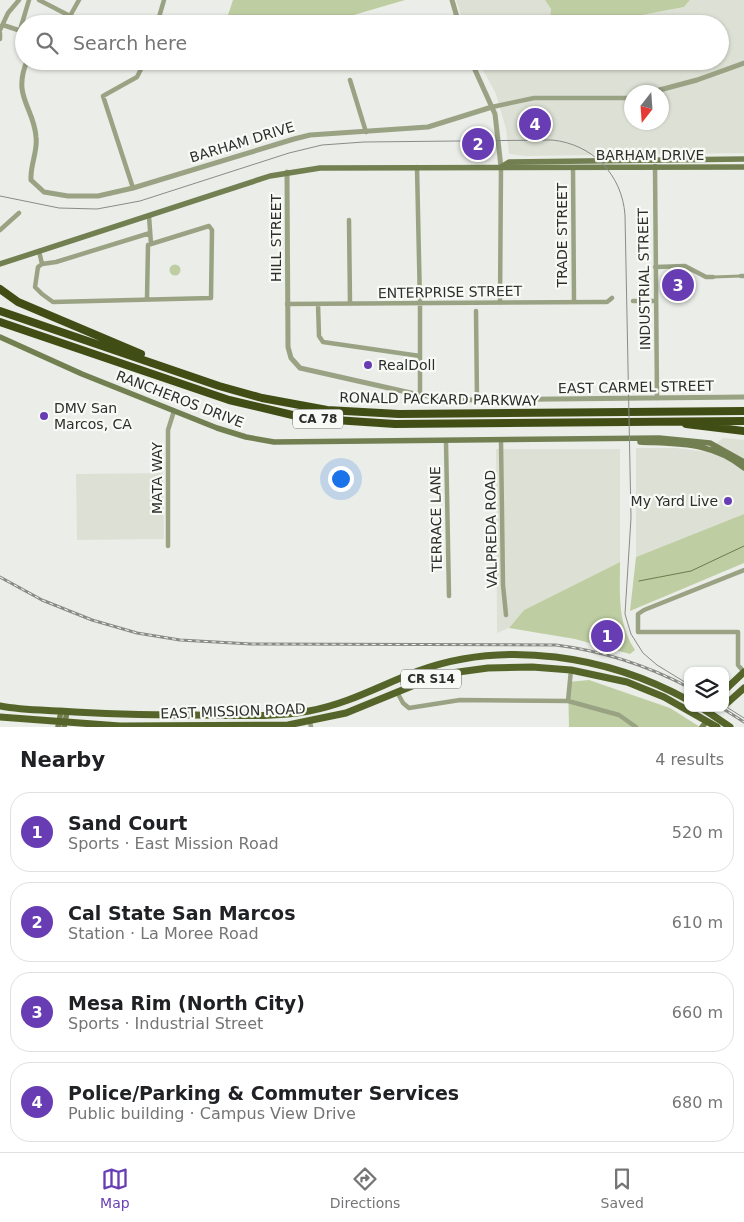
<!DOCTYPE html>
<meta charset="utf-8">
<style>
body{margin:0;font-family:"DejaVu Sans",sans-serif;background:#f2f2f2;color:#202124}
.controls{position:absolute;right:15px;bottom:15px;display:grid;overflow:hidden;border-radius:10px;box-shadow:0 1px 4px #0004}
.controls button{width:45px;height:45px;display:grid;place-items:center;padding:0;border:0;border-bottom:1px solid #e0e0e0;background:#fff;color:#202124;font:25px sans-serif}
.compass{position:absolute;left:624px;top:85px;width:45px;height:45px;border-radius:50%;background:#fff;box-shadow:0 1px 4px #0004;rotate:197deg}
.you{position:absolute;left:340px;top:478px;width:18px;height:18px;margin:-12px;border:4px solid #fff;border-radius:50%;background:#1a73e8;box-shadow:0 0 0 8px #1a73e833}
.badge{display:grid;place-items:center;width:32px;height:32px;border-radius:50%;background:#683db4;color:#fff;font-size:16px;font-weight:700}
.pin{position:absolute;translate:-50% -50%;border:2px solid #fff;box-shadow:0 1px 5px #0006}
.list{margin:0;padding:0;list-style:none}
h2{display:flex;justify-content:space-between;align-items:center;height:65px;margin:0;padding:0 20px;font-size:21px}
h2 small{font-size:16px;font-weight:400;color:#757577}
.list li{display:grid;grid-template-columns:32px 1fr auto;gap:15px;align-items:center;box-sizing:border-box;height:80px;margin:0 10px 10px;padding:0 10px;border:1px solid #e0e0e0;border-radius:20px}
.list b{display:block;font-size:19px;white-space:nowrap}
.list p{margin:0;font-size:16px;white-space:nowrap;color:#757577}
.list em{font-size:16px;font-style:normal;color:#757577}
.icon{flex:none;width:28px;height:28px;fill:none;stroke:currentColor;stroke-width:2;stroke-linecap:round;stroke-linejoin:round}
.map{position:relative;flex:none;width:744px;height:727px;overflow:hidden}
.search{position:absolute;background:#fff;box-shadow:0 1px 4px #0004;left:15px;right:15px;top:15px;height:55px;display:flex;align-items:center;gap:12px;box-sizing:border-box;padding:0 18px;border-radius:28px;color:#757577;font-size:19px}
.sheet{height:425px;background:#fff}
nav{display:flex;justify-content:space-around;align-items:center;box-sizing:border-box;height:70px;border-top:1px solid #e0e0e0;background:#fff;font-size:14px;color:#757577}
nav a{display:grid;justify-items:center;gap:2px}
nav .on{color:#683db4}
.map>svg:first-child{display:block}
</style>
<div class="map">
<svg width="744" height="727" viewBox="0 0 744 727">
<rect width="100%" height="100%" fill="#ebede8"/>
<path fill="#dde1d5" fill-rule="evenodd" d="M456 0H545L551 9 550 17 575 24H464Z
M690 0H744V153L526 156 509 154 506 129 496 94 478 61H720V24H616L642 15 684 7ZM632 92H662V122H632Z
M723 438 744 440V514L636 557V448H677L706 452Z
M496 449H620V562L524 610 509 628 497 633Z
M163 473 164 539 77 540 76 474Z"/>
<path fill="#bfcea2" d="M233 0H405L323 24H225Z
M545 0H690L684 7 642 15 616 24H575L550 17 551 9Z
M169.5 270a5.5 5.5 0 1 1 11 0a5.5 5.5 0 1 1-11 0Z
M744 514V563L630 611 636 557Z
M620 562C620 594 617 623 635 650L630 654 575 639 509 628 524 610Z
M589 680 670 708 700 727H569L568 682Z"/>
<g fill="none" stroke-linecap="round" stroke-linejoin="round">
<path stroke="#6c7b47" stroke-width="1" d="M639 581 691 571 744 546"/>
<path stroke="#99a384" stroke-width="3" d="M713 277 741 276"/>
<path stroke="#99a384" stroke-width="4.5" d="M39 0 70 16 79 0
M157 24 164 0
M0 30 8 13 19 0
M20 30 29 0
M0 33V39
M350 80 366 132
M492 107 534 98H632
M655 166 657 398
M417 167 420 304V395
M573 168 574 302
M133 188 103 96 137 77 145 61
M349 220 350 304
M0 230 19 213
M39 251 42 264 38 267 35 287 42 294 53 302 211 298 212 230 209 226 151 244 149 216
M42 264 56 262 150 233
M655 267 685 266 706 277H713
M741 276H744
M147 299 148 245 151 244
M633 301H656
M500 303 501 167
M287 304 601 302H607L612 298
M318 304 319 336 323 342 420 356
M476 311 477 400
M501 441 503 585 506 615
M446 442 449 596
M168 546V430L174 411
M744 672 738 665V632H638V614L644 610 744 570
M397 692 403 703 409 708 460 700 568 701 571 670
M568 701 619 715 636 727
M310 722 311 727"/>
<path stroke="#99a384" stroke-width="5" d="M452 0 459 24
M3 25 24 32
M27 61C12 97 34 107 36 137 38 151 30 165 31 180L44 192 68 196H98L133 188 294 139 310 135 428 127 492 107
M471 61 495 114 501 167
M652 92 697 80 744 63
M287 172 288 347 291 358 300 368 420 395 462 400 744 397"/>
<path stroke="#717f51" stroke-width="5.5" d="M501 167 509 162 744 159
M0 264 270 176 320 168 744 167
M0 337 82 374 217 428 246 437 274 442 659 438 710 443 744 462
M640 442C679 444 713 442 744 468
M58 727 61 711
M64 727 67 712
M702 727 707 721"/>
<path stroke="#55652a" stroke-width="7" d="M725 690 744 672
M725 705 744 688
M0 706C20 710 40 710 60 711 104 714 148 715 192 715 230 715 271 718 309 711 348 704 381 685 418 671 505 639 608 656 688 700
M702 708 730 727
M0 717 120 726 288 725 346 713 422 682 451 673 488 668 532 667 571 670 627 682 664 697 717 727"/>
<path stroke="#404e16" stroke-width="8" d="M0 289 18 302 141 354
M0 311 219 386 262 398 327 410 399 414 744 411
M0 322 229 400 305 418 395 424 744 421
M686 424 744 431"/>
<path stroke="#8a8b87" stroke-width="1" d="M0 196 59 208 97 209 140 201 289 153 322 145 364 142 552 140C592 144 622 174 625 215L631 518 625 614 631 634 643 653 657 665 688 684
M725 706 744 718"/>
<g stroke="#8a8b87" stroke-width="3">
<path id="rail" d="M0 577 42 600 92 620 137 633 180 640 251 644 556 645C603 651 646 665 688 687
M722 708 744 722"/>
</g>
<use href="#rail" stroke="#f8faf5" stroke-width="1" stroke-dasharray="4" stroke-linecap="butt"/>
</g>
<g fill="#683db4" stroke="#f8faf5" stroke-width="2">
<circle cx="368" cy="365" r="5"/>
<circle cx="44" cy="416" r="5"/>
<circle cx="728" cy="501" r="5"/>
</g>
<g text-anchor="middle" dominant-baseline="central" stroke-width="4.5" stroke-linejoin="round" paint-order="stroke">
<g fill="#f8faf5" stroke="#6b6b68" stroke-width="1">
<rect x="293" y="409.5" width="50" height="19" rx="4"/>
<rect x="401" y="669.5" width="60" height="19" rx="4"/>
</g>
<g font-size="12" font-weight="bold" fill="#2e2e2c">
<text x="318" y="419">CA 78</text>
<text x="431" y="679">CR S14</text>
</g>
<g font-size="14" fill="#2e2e2c" stroke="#f8faf5">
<text transform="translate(242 142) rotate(-17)">BARHAM DRIVE</text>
<text x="650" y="155">BARHAM DRIVE</text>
<text transform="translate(562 235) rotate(-90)">TRADE STREET</text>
<text transform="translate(276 238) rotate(-90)">HILL STREET</text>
<text transform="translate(644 279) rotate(-91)">INDUSTRIAL STREET</text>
<text transform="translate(450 292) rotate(-1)">ENTERPRISE STREET</text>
<text transform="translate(636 387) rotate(-1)">EAST CARMEL STREET</text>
<text transform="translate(180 399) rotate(21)">RANCHEROS DRIVE</text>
<text transform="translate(439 399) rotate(1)">RONALD PACKARD PARKWAY</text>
<text transform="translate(157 478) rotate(-90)">MATA WAY</text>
<text transform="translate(436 519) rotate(-91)">TERRACE LANE</text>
<text transform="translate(491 529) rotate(-91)">VALPREDA ROAD</text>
<text transform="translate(233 711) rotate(-2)">EAST MISSION ROAD</text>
</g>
<g font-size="14" fill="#2e2e2c" stroke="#f8faf5" text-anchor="start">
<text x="378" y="365">RealDoll</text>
<text x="54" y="408">DMV San<tspan x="54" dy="16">Marcos, CA</tspan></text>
<text x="718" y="501" text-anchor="end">My Yard Live</text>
</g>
</g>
</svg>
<div class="controls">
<button><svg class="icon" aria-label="layers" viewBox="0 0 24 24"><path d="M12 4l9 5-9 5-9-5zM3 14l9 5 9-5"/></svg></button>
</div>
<svg class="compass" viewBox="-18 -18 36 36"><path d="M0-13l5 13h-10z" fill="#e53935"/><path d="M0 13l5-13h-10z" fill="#757577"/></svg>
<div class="you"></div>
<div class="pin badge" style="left:607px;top:636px">1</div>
<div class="pin badge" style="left:478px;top:144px">2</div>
<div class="pin badge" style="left:678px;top:285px">3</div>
<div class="pin badge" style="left:535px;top:124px">4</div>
<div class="search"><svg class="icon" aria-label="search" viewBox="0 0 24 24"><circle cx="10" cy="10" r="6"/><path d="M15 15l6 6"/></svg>Search here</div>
</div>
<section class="sheet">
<h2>Nearby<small>4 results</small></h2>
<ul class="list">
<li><span class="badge">1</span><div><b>Sand Court</b><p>Sports · East Mission Road</p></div><em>520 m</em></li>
<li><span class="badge">2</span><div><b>Cal State San Marcos</b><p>Station · La Moree Road</p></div><em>610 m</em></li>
<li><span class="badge">3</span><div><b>Mesa Rim (North City)</b><p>Sports · Industrial Street</p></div><em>660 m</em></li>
<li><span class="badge">4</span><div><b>Police/Parking &amp; Commuter Services</b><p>Public building · Campus View Drive</p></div><em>680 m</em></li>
</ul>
</section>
<nav>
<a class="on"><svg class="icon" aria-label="map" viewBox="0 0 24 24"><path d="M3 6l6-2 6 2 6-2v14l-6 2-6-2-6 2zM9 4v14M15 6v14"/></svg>Map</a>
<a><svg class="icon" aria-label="directions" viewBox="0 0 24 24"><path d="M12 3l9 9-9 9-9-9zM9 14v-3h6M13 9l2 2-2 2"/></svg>Directions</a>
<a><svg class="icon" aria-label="saved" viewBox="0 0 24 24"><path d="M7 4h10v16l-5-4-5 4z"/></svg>Saved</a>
</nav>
